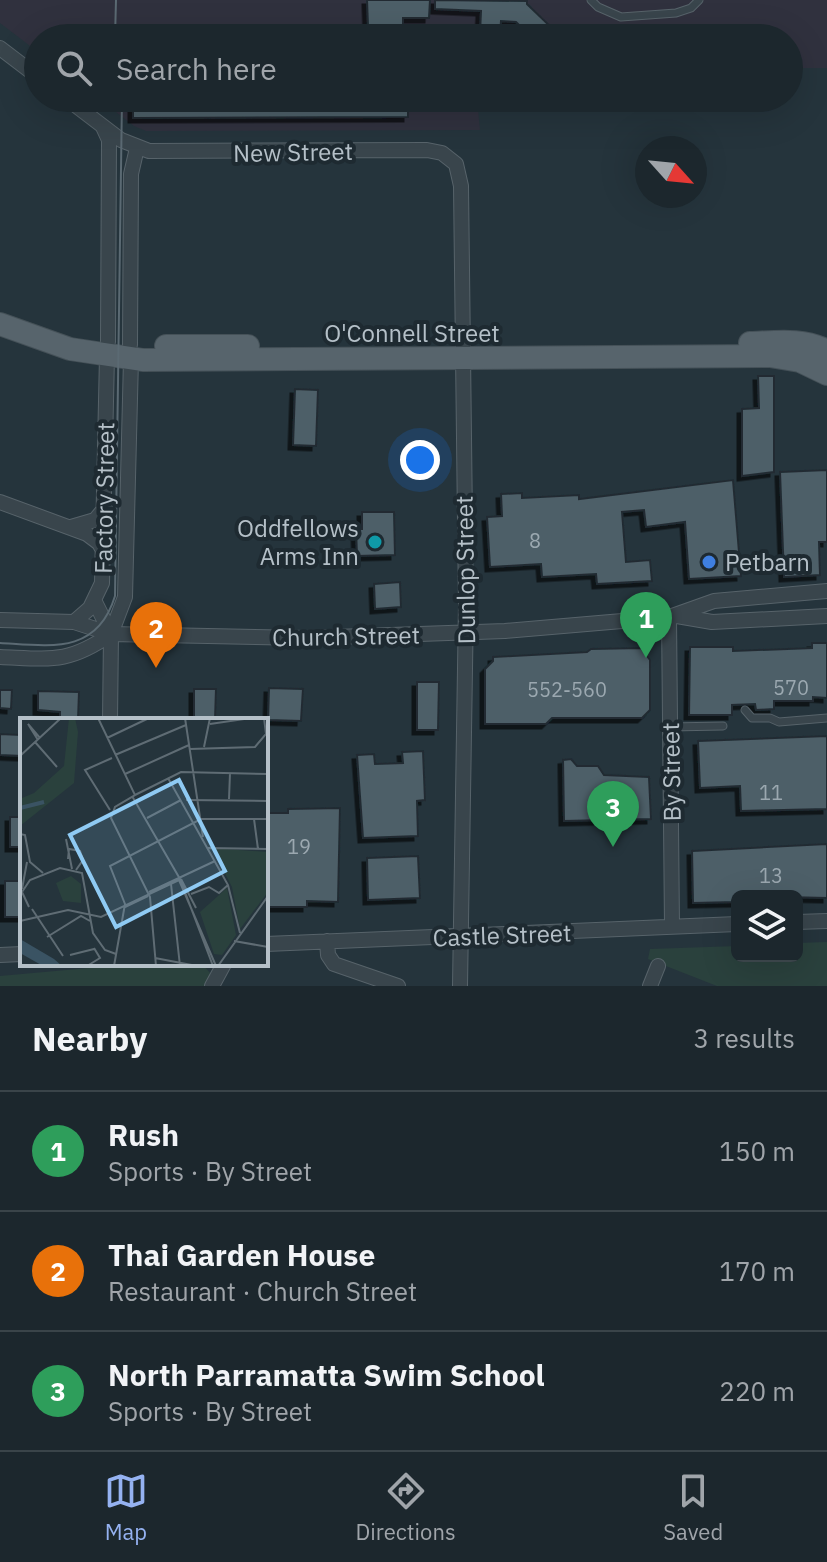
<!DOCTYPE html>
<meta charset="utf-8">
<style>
body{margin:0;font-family:"IBM Plex Sans",sans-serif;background:#293339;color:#f1f3f6}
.controls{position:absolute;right:24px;bottom:24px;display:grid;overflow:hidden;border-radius:12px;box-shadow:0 8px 32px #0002}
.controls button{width:72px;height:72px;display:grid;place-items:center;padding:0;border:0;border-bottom:2px solid #3a4449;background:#1c272d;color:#f1f3f6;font:40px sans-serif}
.compass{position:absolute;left:635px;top:136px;width:72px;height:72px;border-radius:50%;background:#1c272d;box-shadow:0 8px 32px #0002;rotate:117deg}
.you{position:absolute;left:420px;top:460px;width:28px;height:28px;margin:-20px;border:6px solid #fff;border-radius:50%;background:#1a73e8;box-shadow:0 0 0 12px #1a73e833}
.badge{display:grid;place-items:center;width:52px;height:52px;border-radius:50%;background:#95b2f1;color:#fff;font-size:26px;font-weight:700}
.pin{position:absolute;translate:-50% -66px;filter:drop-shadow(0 2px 4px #0008)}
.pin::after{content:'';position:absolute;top:42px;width:28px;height:24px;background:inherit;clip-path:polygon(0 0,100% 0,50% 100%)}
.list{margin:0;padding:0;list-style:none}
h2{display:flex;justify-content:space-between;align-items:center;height:104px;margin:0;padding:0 32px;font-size:34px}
h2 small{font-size:26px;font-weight:400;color:#a0a5aa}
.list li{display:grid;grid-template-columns:52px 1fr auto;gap:24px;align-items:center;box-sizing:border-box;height:120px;padding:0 32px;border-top:2px solid #3a4449}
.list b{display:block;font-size:30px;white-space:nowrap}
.list p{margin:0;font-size:26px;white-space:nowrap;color:#a0a5aa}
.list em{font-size:26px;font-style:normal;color:#a0a5aa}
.icon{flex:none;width:44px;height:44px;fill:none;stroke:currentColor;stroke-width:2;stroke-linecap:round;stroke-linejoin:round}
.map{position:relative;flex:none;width:827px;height:986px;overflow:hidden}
.search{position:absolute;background:#1c272d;box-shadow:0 8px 32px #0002;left:24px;right:24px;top:24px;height:88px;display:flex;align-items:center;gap:20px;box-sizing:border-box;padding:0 28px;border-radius:44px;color:#a0a5aa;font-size:30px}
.sheet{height:464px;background:#1c272d}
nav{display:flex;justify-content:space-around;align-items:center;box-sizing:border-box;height:112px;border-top:2px solid #3a4449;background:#1c272d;font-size:22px;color:#a0a5aa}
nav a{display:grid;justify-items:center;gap:4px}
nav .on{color:#95b2f1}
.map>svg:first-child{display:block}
</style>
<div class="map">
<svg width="827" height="986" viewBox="0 0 827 986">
<defs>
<filter id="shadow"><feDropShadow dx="-4.5" dy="4.5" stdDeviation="0" flood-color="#0009"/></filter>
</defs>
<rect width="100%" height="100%" fill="#25343c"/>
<path fill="#30313e" d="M0 0H827V68H789V38H38V52L0 23Z
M98 98H477L480 130 146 131 134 126Z"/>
<path fill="#2a413d" d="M827 942V986H717L648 959 650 949 737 946V956H797V943Z
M133 964H202L212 975 205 986H0V976Z"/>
<path fill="#4e5e67" stroke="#202c33" stroke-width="2" filter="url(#shadow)" d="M367 0H430L429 18H403V25L368 26Z
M435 0 527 1V4L554 30 546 38H532L516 22 501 21 500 34 480 33 481 11 435 9Z
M133 98H408V117L133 118Z
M758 376H774V472L742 476V409L759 408Z
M295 389 318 390 316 446 293 445Z
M827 470V542H819L820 575 784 577 780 472Z
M733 480 741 576 689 579 685 522 646 527 644 510 622 512 626 562 650 560 652 581 597 584 596 574 542 577 541 564 490 567 487 517 502 516 501 494 522 493V498L579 495V499Z
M362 512H394L395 555 357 556 356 529H362Z
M400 582 401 607 375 609 374 584Z
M812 643H827V698L813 697V701H774V709L756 710 755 704 732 705V715H689L690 647H733V651L812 648Z
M641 648 650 660V710L642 718H552L546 724H485V669L493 661V657L587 652 591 649Z
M417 682H439L438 730H417Z
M269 688 303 689 301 721 268 720Z
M194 689H216L215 720H194Z
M0 690H12L11 709 0 708Z
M38 691 79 692 78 720H60V712L38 710Z
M0 734 22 735V756L0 755Z
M827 736V809L741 811 740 786 700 788 698 741Z
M423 751 425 800 417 801 418 836 363 838 357 755 374 754 375 764 403 763 402 752Z
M571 759 577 766H598L604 775 649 777 651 819 564 821 563 760Z
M340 808 338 902 307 901V907H266V813H288V809Z
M10 817H22V847H10Z
M827 844V898L737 896V902L693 903 692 851Z
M418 856 420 898 368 900 367 858Z
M5 881H22V917H5Z"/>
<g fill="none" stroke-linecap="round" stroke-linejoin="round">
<g stroke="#57636a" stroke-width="9">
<path id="service" d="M591 0 598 7 621 17 676 13 691 8 699 0
M745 710 752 718H770L779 722 827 718
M670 727 723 726"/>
</g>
<g stroke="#57636a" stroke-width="16">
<path id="minor" d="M0 48 38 77
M66 98 121 140 149 151 427 150 442 153 456 164 461 186 466 605 460 986
M103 127 109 140 108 342
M130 345 131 174 137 148
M0 502 87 534 99 543 104 552
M71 527 95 520 105 508
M95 602 111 634
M677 616 712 622 827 616
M669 617 672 926
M0 620 74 622 111 634 306 638 505 631 669 617 714 601 827 591
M74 622 90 608 102 583 107 356
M0 657C50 659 68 664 111 634
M110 720 111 634 125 597 131 359
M797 922 827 921
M327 941 328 955 334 964 398 986
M266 944 737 924
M0 955 22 954
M212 986 224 964
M650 986 658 966"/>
</g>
<g stroke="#455158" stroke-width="24">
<path id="primary" d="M0 324 70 349 143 360 770 356 800 361 827 374
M750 343C776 342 804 338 827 351
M166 346H248"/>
</g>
<use href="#service" stroke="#39454c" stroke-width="7"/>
<use href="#minor" stroke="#39454c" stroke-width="14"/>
<use href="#primary" stroke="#57646c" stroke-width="22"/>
<path stroke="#5b6a73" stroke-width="2" d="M115 38 116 0
M0 643C50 646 97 655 115 596L122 98"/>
</g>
<circle fill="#0f9aa8" stroke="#1e2a31" stroke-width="3" cx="375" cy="542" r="8"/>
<circle fill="#3f7fe0" stroke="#1e2a31" stroke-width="3" cx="709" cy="562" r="8"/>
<g text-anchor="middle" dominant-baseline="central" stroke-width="8" stroke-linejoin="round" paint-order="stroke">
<g font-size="20" fill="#9ba8b0">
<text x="535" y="540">8</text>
<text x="791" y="687">570</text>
<text x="567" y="689">552-560</text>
<text x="771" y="792">11</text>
<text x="299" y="846">19</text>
<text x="771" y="875">13</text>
</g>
<g font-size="24" fill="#b5c0c8" stroke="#1e2a31">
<text transform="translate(293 152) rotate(-1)">New Street</text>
<text x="412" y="333">O'Connell Street</text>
<text transform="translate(104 498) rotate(-89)">Factory Street</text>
<text transform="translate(465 570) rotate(-91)">Dunlop Street</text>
<text transform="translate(346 636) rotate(-1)">Church Street</text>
<text transform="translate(671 772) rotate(-91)">By Street</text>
<text transform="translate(502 935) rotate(-2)">Castle Street</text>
</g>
<g font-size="24" fill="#b5c0c8" stroke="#1e2a31" text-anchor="end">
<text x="359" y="528">Oddfellows<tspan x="359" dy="28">Arms Inn</tspan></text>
<text x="725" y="562" text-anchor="start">Petbarn</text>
</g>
</g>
<g transform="translate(20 718)">
<rect width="248" height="248" fill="#25343c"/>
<path d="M49 0H55L58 14 54 65 0 108V72L2 80 14 75 44 48ZM192 130 248 134V174L220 211 212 169ZM51 158 61 166V185L43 183 36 165ZM207 170 216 217 202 237 194 236 180 194Z" fill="#2a413d"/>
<path d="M0 221 34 241 42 248H23L0 235Z" fill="#3a5363"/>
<path fill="none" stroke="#3a5363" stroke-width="4" d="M0 90 24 84"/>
<path fill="none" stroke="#5f6c74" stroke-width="2" d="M78 0 115 77 95 89 91 100 130 179 136 248M165 0 183 119M190 6 231 0M87 20 129 0M18 22 8 6 20 20M15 24 37 49M184 29 190 0M170 31 235 29 246 16 244 0M95 37 166 7M0 38 41 0M105 56 169 27M148 60 208 167 220 215M115 77 161 54 248 56M112 78 160 161 193 248M209 81 210 55M166 82 248 83M90 92 65 52 92 40M127 100 161 82M234 101 238 131M0 116 5 117 10 144 23 155M46 121 52 151M188 130 248 131M48 141 49 131 60 133 63 142 56 152M161 161 176 190M151 166 160 248M2 171 7 144M129 174 195 143M171 176 189 169 199 175 208 167M9 189 2 174 10 162 40 150 62 155 73 215 85 232 96 236M105 189 128 178M12 191 43 238M0 203 48 192 81 199 159 162 196 248M27 219 61 198 70 203M214 223 248 229M50 237 74 231M135 240 177 248M67 248 80 240 74 230M94 248 105 186 90 148 181 101H248M198 248 248 178"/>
<path fill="#8fcaf3" fill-opacity="0.15" stroke="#8fcaf3" stroke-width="4" d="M159 62 205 153 96 209 50 117Z"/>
<rect width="248" height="248" fill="none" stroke="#b5c0c8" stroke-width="4"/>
</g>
</svg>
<div class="controls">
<button><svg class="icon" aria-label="layers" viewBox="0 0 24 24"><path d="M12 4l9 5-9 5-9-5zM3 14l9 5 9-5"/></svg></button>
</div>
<svg class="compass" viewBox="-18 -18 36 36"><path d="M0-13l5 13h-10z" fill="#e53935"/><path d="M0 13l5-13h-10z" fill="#a0a5aa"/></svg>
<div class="you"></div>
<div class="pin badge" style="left:646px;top:658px;background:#2e9e5b">1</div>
<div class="pin badge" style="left:156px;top:668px;background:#e8710a">2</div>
<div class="pin badge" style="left:613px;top:847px;background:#2e9e5b">3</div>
<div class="search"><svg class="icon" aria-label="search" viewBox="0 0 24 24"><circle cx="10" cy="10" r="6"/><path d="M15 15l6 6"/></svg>Search here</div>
</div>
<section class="sheet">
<h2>Nearby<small>3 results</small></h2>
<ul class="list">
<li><span class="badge" style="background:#2e9e5b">1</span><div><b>Rush</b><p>Sports · By Street</p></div><em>150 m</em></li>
<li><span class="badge" style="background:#e8710a">2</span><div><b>Thai Garden House</b><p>Restaurant · Church Street</p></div><em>170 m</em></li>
<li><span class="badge" style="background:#2e9e5b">3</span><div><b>North Parramatta Swim School</b><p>Sports · By Street</p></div><em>220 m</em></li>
</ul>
</section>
<nav>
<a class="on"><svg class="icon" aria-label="map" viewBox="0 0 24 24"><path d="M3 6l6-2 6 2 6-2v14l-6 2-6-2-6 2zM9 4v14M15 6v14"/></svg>Map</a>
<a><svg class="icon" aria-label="directions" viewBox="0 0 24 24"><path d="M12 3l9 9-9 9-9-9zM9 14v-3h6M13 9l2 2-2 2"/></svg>Directions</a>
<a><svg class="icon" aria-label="saved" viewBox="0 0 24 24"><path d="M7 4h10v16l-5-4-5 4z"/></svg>Saved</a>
</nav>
